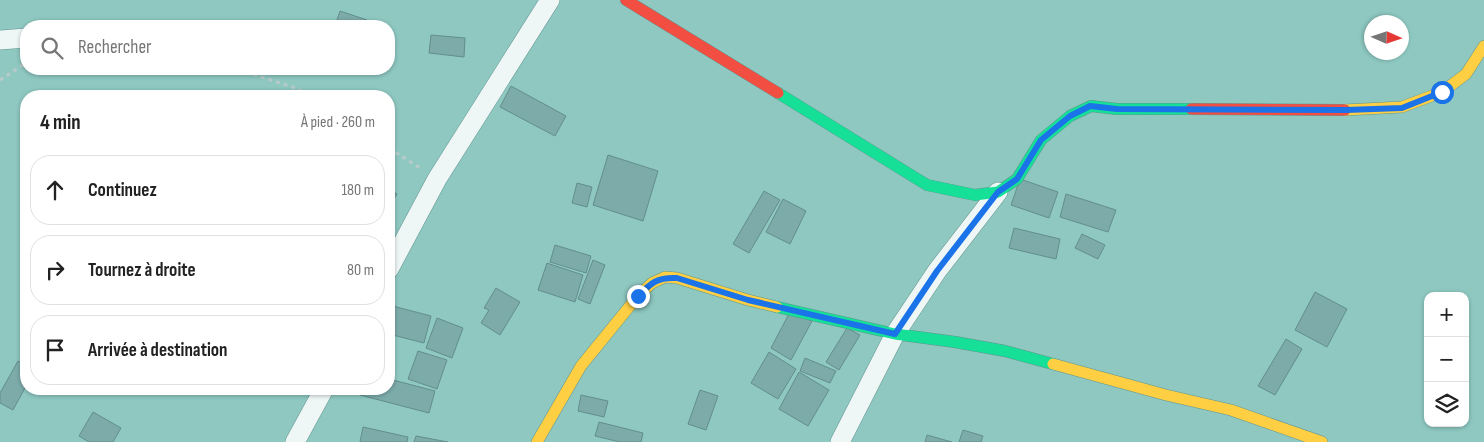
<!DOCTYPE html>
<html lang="fr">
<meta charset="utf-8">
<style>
body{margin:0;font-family:"Sofia Sans Condensed",sans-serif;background:#f6f6f6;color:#222}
.controls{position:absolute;right:15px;bottom:15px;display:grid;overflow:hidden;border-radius:10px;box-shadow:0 1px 4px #0004}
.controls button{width:45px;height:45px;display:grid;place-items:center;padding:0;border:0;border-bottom:1px solid #e0e0e0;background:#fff;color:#222;font:25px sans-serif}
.compass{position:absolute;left:1364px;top:15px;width:45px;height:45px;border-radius:50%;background:#fff;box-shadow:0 1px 4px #0004;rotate:93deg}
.stop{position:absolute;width:15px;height:15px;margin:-11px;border:4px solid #1a73e8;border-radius:50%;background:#fff}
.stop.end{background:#1a73e8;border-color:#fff;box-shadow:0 1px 5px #0008}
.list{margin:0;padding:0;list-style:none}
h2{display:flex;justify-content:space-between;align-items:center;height:65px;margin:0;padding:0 20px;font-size:21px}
h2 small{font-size:16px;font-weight:400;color:#767676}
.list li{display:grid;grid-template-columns:32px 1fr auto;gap:15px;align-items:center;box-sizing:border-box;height:70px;margin:0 10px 10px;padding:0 10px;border:1px solid #e0e0e0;border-radius:20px}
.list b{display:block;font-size:19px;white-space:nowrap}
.list em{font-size:16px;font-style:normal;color:#767676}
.icon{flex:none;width:28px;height:28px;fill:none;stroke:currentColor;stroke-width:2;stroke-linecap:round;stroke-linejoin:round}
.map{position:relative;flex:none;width:1484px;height:442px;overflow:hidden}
.search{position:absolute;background:#fff;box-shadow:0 1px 4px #0004;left:20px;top:20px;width:375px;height:55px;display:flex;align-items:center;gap:12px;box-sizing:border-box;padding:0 18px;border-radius:20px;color:#767676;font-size:19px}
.panel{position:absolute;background:#fff;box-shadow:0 1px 4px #0004;left:20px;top:90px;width:375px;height:305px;border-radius:20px}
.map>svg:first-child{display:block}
</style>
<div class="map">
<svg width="1484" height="442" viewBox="0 0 1484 442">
<rect width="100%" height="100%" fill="#8ec8c1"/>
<path fill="#7cabaa" stroke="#638e8c" d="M340 11 367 20 365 26H335Z
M431 35 465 38 464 57 429 53Z
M511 86 566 116 555 136 500 107Z
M608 155 658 171 643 221 593 205Z
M1020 179 1058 192 1049 218 1011 205Z
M577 183 592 187 587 207 572 203Z
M389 189 397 194 389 206Z
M764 191 780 200 749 253 733 244Z
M1066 194 1116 210 1108 232 1060 217Z
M783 199 806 211 790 244 766 232Z
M1014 228 1060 239 1056 259 1009 248Z
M1082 234 1105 245 1098 259 1075 248Z
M555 245 591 256 586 273 550 262Z
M593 260 605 265 590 304 578 299Z
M547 263 583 275 575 302 538 290Z
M496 288 520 302 500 335 481 323 489 310 484 308Z
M1315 292 1347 309 1327 347 1295 330Z
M389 305 431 316 424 343 389 334Z
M791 310 812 321 791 360 771 348Z
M437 318 463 328 452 358 426 348Z
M847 328 860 335 839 370 826 362Z
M1286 339 1302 349 1275 395 1258 386Z
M418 351 447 360 437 389 408 379Z
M769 352 796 369 778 399 751 383Z
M805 358 836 371 830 383 800 371Z
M18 361 26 366V386L13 410 0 403V393Z
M799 372 829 390 808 426 779 409Z
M389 379 435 391 429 413 360 395 362 389H389Z
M700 390 718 396 706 430 688 424Z
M581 395 608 401 604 417 578 411Z
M93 412 121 428 113 442H89L79 436Z
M599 422 643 433 641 442H620L595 436Z
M363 427 408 437 407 442H360Z
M963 430 983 436 981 442H959Z
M927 435 952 442H925Z
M416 436 448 442H414Z"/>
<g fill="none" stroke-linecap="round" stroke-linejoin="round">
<g stroke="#61948f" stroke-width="20">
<path id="street" d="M0 40 26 38
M389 269 437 179 550 0
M295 442 324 389
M840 442 895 334 937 271 998 192"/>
</g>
<g stroke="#61948f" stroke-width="12">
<path id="fast" d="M778 93 927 185 975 195 998 192 1017 179 1041 140 1070 116 1091 106 1117 109H1191
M777 307 895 334 955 342 1005 351 1053 364"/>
</g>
<g stroke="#61948f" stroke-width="12">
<path id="slow" d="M1345 110 1402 107 1442 92 1466 74 1484 46
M1053 364 1166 395 1231 410 1322 442
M537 442 581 366 638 296 652 283 665 277 677 278 748 300 777 307"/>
</g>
<g stroke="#61948f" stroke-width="12">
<path id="jam" d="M626 0 778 93
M1191 109 1345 110"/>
</g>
<path stroke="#b8cbca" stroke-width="3" stroke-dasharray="4 4" stroke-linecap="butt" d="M238 69 298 89 309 96
M0 80 26 63
M389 148 420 168"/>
<use href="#street" stroke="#eef7f6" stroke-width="19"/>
<use href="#fast" stroke="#16e098" stroke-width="11"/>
<use href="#slow" stroke="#ffcf43" stroke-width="11"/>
<use href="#jam" stroke="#f24e42" stroke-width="11"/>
</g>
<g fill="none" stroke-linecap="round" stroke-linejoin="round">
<path stroke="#1a73e8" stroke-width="6" d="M638 296C651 283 657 277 677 278L748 300 895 334 937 271 998 192 1017 179 1041 140 1070 116 1090 106 1117 109 1346 110 1402 108 1442 92"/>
</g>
</svg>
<div class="controls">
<button>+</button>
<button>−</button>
<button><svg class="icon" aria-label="layers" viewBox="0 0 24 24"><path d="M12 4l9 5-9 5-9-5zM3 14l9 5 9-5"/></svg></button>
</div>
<svg class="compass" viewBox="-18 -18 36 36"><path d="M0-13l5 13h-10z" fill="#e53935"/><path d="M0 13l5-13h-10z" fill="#767676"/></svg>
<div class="stop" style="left:1442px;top:92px"></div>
<div class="stop end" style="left:638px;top:296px"></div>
<div class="search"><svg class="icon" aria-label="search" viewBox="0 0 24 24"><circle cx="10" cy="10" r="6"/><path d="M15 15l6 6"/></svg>Rechercher</div>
<section class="panel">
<h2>4 min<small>À pied · 260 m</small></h2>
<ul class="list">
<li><svg class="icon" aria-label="ahead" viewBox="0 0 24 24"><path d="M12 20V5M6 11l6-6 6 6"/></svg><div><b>Continuez</b></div><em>180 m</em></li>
<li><svg class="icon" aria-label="right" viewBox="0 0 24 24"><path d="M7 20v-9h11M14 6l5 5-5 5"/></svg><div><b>Tournez à droite</b></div><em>80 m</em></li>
<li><svg class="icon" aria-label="arrive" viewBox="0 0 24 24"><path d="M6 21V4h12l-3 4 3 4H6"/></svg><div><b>Arrivée à destination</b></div></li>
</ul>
</section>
</div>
